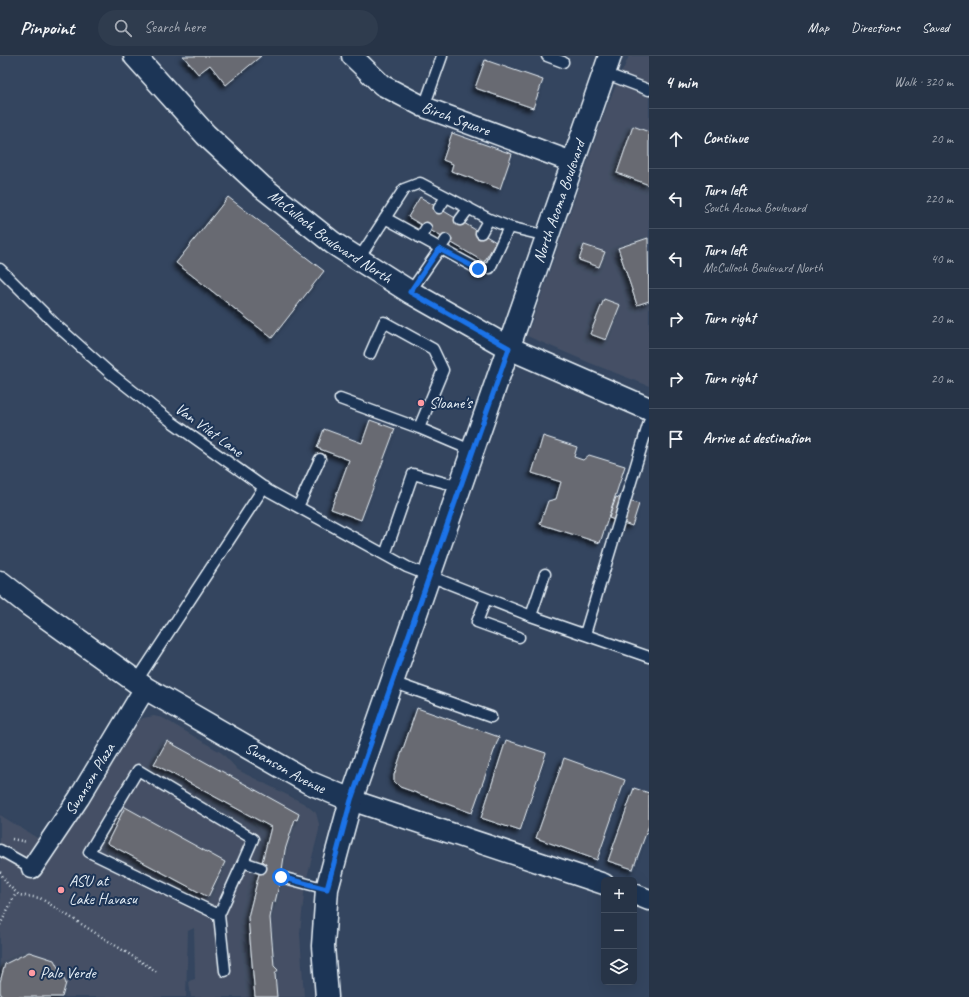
<!DOCTYPE html>
<meta charset="utf-8">
<style>
body{margin:0;font-family:Caveat,sans-serif;background:#2f3c4e;color:#f1f3f6}
.controls{position:absolute;right:12px;bottom:12px;display:grid;overflow:hidden;border-radius:6px;box-shadow:0 4px 16px #0002}
.controls button{width:36px;height:36px;display:grid;place-items:center;padding:0;border:0;border-bottom:1px solid #434f60;background:#273447;color:#f1f3f6;font:20px sans-serif}
.stop{position:absolute;width:12px;height:12px;margin:-9px;border:3px solid #1a73e8;border-radius:50%;background:#fff}
.stop.end{background:#1a73e8;border-color:#fff;box-shadow:0 1px 4px #0008}
.list{margin:0;padding:0;list-style:none}
h2{display:flex;justify-content:space-between;align-items:center;height:52px;margin:0;padding:0 16px;font-size:17px}
h2 small{font-size:13px;font-weight:400;color:#a4aab4}
.list li{display:grid;grid-template-columns:26px 1fr auto;gap:12px;align-items:center;box-sizing:border-box;height:60px;padding:0 16px;border-top:1px solid #434f60}
.list b{display:block;font-size:15px;white-space:nowrap}
.list p{margin:0;font-size:13px;white-space:nowrap;color:#a4aab4}
.list em{font-size:13px;font-style:normal;color:#a4aab4}
.icon{flex:none;width:22px;height:22px;fill:none;stroke:currentColor;stroke-width:2;stroke-linecap:round;stroke-linejoin:round}
.map{position:relative;flex:none;width:649px;height:941px;overflow:hidden}
header{display:flex;align-items:center;gap:24px;box-sizing:border-box;height:56px;padding:0 20px;background:#273447;border-bottom:1px solid #434f60}
header strong{font-size:19px}
nav{display:flex;gap:22px;margin-inline-start:auto;font-size:14px}
.search{width:280px;height:36px;background:#2f3c4e;display:flex;align-items:center;gap:10px;box-sizing:border-box;padding:0 14px;border-radius:22px;color:#a4aab4;font-size:15px}
main{display:flex}
aside{flex:1;background:#273447}
.map>svg:first-child{display:block}
</style>
<header>
<strong>Pinpoint</strong>
<div class="search"><svg class="icon" aria-label="search" viewBox="0 0 24 24"><circle cx="10" cy="10" r="6"/><path d="M15 15l6 6"/></svg>Search here</div>
<nav><a>Map</a><a>Directions</a><a>Saved</a></nav>
</header>
<main>
<div class="map">
<svg width="649" height="941" viewBox="0 0 649 941">
<defs>
<filter id="shadow"><feDropShadow dx="-3.5" dy="3.5" stdDeviation="2" flood-color="#0009"/></filter>
</defs>
<rect width="100%" height="100%" fill="#34455f"/>
<filter id="ink" filterUnits="userSpaceOnUse"><feTurbulence type="fractalNoise" baseFrequency=".025" numOctaves="2"/><feDisplacementMap in="SourceGraphic" scale="8" xChannelSelector="R" yChannelSelector="G"/><feConvolveMatrix kernelMatrix="1 2 1 2 8 2 1 2 1" color-interpolation-filters="sRGB"/></filter>
<g filter="url(#ink)">
<path fill="#445065" d="M629 0H649V330L590 307 527 280 607 50Z
M154 660 163 662 222 697 238 714 305 748 316 757 319 768V774L305 829 300 877 304 941H191L189 925 195 923 194 872 188 875 186 941H0V759L55 793 135 668 143 662Z"/>
<path fill="#686a72" stroke="#e8f1f8" filter="url(#shadow)" d="M183 0H261L226 29 210 9 198 18Z
M485 4 543 24 533 52 475 32Z
M633 70 649 76V129L617 117Z
M452 77 512 98 500 133 451 115 453 108 443 104Z
M228 141 324 215 272 282 176 207Z
M420 141 496 186 484 206 408 161Z
M648 182 649 245 637 249 618 192Z
M584 189 605 196 599 211 579 204Z
M604 243 620 249 606 284 590 278Z
M370 364 395 373 361 464 331 453 349 404 317 392 324 373 362 387Z
M543 380 577 391 574 401 583 404 589 399 625 410 600 487 540 468 548 445 556 443 561 426 532 417Z
M616 441 639 448 632 470 609 462Z
M417 652 499 681 472 757 400 731 394 725V719Z
M506 684 546 697 520 775 481 762Z
M167 685 299 758 297 764 295 763 285 794 281 821 275 846 273 845 270 862 274 910 278 914 275 918 277 941H255L248 861 271 771 154 708Z
M564 702 625 724 597 804 536 782Z
M634 732 649 737V769L633 813 608 805Z
M125 751 225 806 208 841 107 787Z
M29 896 54 904 66 927 62 941H2L0 936V926L5 908Z"/>
<g fill="none" stroke-linecap="round" stroke-linejoin="round">
<g stroke="#e8f1f8" stroke-width="13">
<path id="lane" d="M547 0 563 6
M604 17 649 34
M424 51 442 0
M439 152 446 141
M385 162 478 213 490 212 509 171
M460 164 469 152
M481 177 489 163
M420 182 426 172
M358 204 404 133 420 127 489 163 509 171 547 180
M0 213 55 268 110 317 172 366 269 435 407 511 531 560 649 601
M410 236 446 184
M370 298 384 266 433 293 443 314 419 372 473 395
M340 343 419 372
M298 451 320 403
M385 499 413 418 460 431
M486 543 477 566 519 581
M531 560 545 518
M585 578 649 366
M136 626 264 431
M392 626 491 661
M0 794 32 812
M243 806 219 859 89 796 138 714 253 783 243 806 261 812
M281 821 327 833
M219 859 225 915"/>
</g>
<g stroke="#e8f1f8" stroke-width="23">
<g id="street">
<path id="s1" d="M352 0 382 29 424 51 572 106"/>
<path d="M351 744 604 828"/>
<path id="s2" d="M32 812 79 742 145 632"/>
<path d="M634 838 649 844"/>
</g>
</g>
<g stroke="#e8f1f8" stroke-width="25">
<g id="secondary">
<path id="s3" d="M135 0 206 79 261 130 333 187 410 236 509 292 649 353"/>
<path id="s4" d="M0 526 28 548 145 632 308 726 351 744"/>
<path id="s5" d="M327 941 323 890 327 833 351 744 610 0"/>
</g>
</g>
<path stroke="#e8f1f8" stroke-width="2.5" stroke-dasharray="1 3" stroke-linecap="butt" d="M12 783 27 786
M0 816 8 829 19 839 40 842 159 917
M0 869 16 837"/>
<use href="#lane" stroke="#1d3557" stroke-width="10"/>
<use href="#street" stroke="#1d3557" stroke-width="20"/>
<use href="#secondary" stroke="#1d3557" stroke-width="22"/>
</g>
</g>
<g fill="none" stroke-linecap="round" stroke-linejoin="round" filter="url(#ink)">
<path stroke="#1a73e8" stroke-width="5" d="M281 821 327 833 351 744 509 292 410 236 439 193 478 213"/>
</g>
<g fill="#ff9aa2" stroke="#1d3557" stroke-width="1.5">
<circle cx="421" cy="347" r="4"/>
<circle cx="61" cy="834" r="4"/>
<circle cx="32" cy="917" r="4"/>
</g>
<g text-anchor="middle" dominant-baseline="central" stroke-width="4" stroke-linejoin="round" paint-order="stroke">
<g font-size="16" fill="#e8f1f8" stroke="#1d3557">
<text stroke="none"><textPath href="#s1" startOffset="123">Birch Square</textPath></text>
<text stroke="none"><textPath href="#s5" startOffset="834">North Acoma Boulevard</textPath></text>
<text stroke="none"><textPath href="#s3" startOffset="267">McCulloch Boulevard North</textPath></text>
<text transform="translate(209 374) rotate(36)">Van Vilet Lane</text>
<text stroke="none"><textPath href="#s4" startOffset="341">Swanson Avenue</textPath></text>
<text stroke="none"><textPath href="#s2" startOffset="106">Swanson Plaza</textPath></text>
</g>
<g font-size="16" fill="#e8f1f8" stroke="#1d3557" text-anchor="start">
<text x="429" y="347">Sloane's</text>
<text x="69" y="825">ASU at<tspan x="69" dy="18">Lake Havasu</tspan></text>
<text x="40" y="917">Palo Verde</text>
</g>
</g>
</svg>
<div class="controls">
<button>+</button>
<button>−</button>
<button><svg class="icon" aria-label="layers" viewBox="0 0 24 24"><path d="M12 4l9 5-9 5-9-5zM3 14l9 5 9-5"/></svg></button>
</div>
<div class="stop" style="left:281px;top:821px"></div>
<div class="stop end" style="left:478px;top:213px"></div>
</div>
<aside>
<h2>4 min<small>Walk · 320 m</small></h2>
<ul class="list">
<li><svg class="icon" aria-label="ahead" viewBox="0 0 24 24"><path d="M12 20V5M6 11l6-6 6 6"/></svg><div><b>Continue</b></div><em>20 m</em></li>
<li><svg class="icon" aria-label="left" viewBox="0 0 24 24"><path d="M17 20v-9H6M10 6l-5 5 5 5"/></svg><div><b>Turn left</b><p>South Acoma Boulevard</p></div><em>220 m</em></li>
<li><svg class="icon" aria-label="left" viewBox="0 0 24 24"><path d="M17 20v-9H6M10 6l-5 5 5 5"/></svg><div><b>Turn left</b><p>McCulloch Boulevard North</p></div><em>40 m</em></li>
<li><svg class="icon" aria-label="right" viewBox="0 0 24 24"><path d="M7 20v-9h11M14 6l5 5-5 5"/></svg><div><b>Turn right</b></div><em>20 m</em></li>
<li><svg class="icon" aria-label="right" viewBox="0 0 24 24"><path d="M7 20v-9h11M14 6l5 5-5 5"/></svg><div><b>Turn right</b></div><em>20 m</em></li>
<li><svg class="icon" aria-label="arrive" viewBox="0 0 24 24"><path d="M6 21V4h12l-3 4 3 4H6"/></svg><div><b>Arrive at destination</b></div></li>
</ul>
</aside>
</main>
